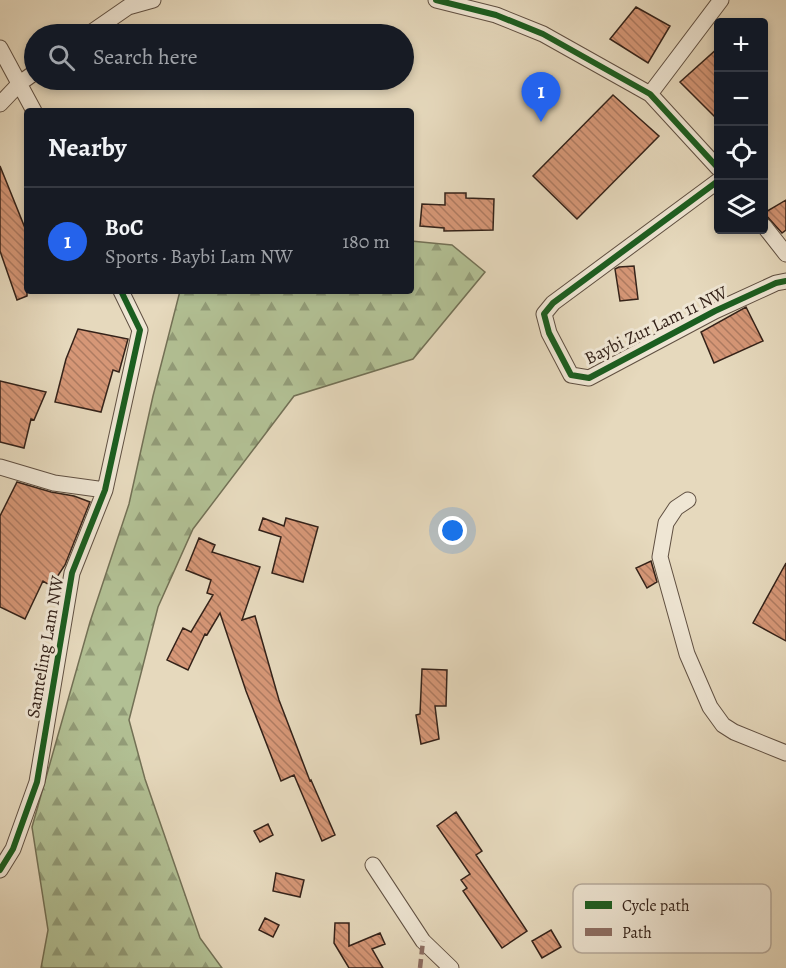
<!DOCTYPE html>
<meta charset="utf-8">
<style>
body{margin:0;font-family:Alegreya,serif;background:#242831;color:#f1f3f6}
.controls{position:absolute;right:18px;top:18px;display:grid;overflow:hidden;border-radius:6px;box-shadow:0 3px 9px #0003}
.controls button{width:54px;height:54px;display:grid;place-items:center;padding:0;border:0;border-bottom:2px solid #363941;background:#171b24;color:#f1f3f6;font:30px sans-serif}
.you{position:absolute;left:453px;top:531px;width:21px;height:21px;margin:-15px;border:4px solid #fff;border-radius:50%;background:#1a73e8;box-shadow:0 0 0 9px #1a73e833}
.badge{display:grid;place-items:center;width:39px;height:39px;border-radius:50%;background:#2563eb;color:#fff;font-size:20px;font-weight:700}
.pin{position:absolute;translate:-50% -50px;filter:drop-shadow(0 2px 3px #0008)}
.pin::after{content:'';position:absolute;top:32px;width:21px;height:18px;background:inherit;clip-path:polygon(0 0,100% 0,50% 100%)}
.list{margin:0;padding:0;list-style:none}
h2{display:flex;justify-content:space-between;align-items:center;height:78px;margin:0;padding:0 24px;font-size:26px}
h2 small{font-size:20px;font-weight:400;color:#9ea1a6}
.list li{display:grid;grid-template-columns:39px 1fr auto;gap:18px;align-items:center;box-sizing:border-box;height:108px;padding:0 24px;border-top:2px solid #363941}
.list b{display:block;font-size:22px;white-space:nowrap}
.list p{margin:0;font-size:20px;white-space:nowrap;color:#9ea1a6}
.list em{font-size:20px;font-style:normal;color:#9ea1a6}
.icon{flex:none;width:33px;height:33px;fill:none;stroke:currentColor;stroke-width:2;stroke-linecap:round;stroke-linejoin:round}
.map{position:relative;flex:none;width:786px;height:968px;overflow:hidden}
.search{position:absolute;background:#171b24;box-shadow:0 3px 9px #0003;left:24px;top:24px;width:390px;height:66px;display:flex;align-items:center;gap:15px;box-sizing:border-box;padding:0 21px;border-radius:33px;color:#9ea1a6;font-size:22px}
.panel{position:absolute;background:#171b24;box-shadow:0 3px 9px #0003;left:24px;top:108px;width:390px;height:186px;border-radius:6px}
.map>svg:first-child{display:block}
</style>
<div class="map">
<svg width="786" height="968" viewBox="0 0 786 968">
<defs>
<pattern id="forest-firs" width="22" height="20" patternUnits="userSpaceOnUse" patternTransform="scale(1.5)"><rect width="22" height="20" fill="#b2c094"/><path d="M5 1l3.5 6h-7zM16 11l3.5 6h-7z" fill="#929c78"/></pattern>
<pattern id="building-back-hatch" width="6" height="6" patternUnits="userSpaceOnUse" patternTransform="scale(1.5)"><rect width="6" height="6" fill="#d69777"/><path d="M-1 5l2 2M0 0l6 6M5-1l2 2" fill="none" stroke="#ae7b61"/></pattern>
</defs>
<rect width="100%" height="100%" fill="#e6d9bd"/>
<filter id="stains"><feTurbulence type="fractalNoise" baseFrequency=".00333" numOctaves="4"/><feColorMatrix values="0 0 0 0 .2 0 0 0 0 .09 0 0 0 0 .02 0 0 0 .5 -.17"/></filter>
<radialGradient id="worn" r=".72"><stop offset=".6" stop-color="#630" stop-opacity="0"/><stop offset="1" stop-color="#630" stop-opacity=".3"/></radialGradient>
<path fill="url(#forest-firs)" stroke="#737156" stroke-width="1.5" d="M411 241 452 245 485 272 413 359 294 396 193 529 158 607 129 720 145 779 200 938 222 968H41L48 930 32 827 90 622 129 504 153 396 180 291H411Z"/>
<path fill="url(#building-back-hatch)" stroke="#342219" stroke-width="1.5" d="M636 7 670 26 648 63 610 39Z
M718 48V120L680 82Z
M613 95 659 136 577 219 533 176Z
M0 166 27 233V296L17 300 0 251Z
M445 193H466V198L494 199 493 230 444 231V228L420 226 422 204 445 205Z
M786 200V230L782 233 764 213Z
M634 266 638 299 620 301 615 269 619 267Z
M746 307 763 341 714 363 701 332Z
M78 329 128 339 119 372 113 370 101 412 55 402 66 359Z
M0 381 46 392 34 420 31 419 24 448 0 442Z
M17 482 51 492 74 496 90 502 65 565 51 586 43 581 25 619 0 607V516Z
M263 518 284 526 286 518 318 527 303 582 272 573 281 537 259 530Z
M199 538 215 545 212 552 260 567 242 620 255 616 279 700 310 781 311 780 335 835 322 841 294 775 281 781 246 691 220 613 207 635 205 634 188 670 167 660 183 628 191 632 213 595 207 593 211 580 186 570Z
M651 561 657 582 647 588 636 568Z
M786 563V641L753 623Z
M422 669 447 670 446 706H435L439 739 421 744 416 715 420 714Z
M456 812 482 851 476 855 527 931 502 948 463 891 467 888 461 880 470 874 437 826Z
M268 824 273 835 260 842 254 831Z
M276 873 304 880 300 897 273 891Z
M265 918 279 925 273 937 259 930Z
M335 923H349V946L380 933 385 944 372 949 383 968H349L334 943Z
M551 930 561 947 542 958 532 941Z"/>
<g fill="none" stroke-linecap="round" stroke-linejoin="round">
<g stroke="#605042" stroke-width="17">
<path id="minor" d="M436 0 496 15 543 34 650 94 718 168
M89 34 128 7 153 0
M0 48 34 111
M650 94 721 0
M0 104 20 83 34 73
M718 181 553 303 544 314 549 333 571 375 589 378 715 311 776 283 786 281
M764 226 786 254
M0 467 54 483 105 490
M688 500 676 508 666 523 660 557 687 654 710 707 723 725 734 732 786 753
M373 865 423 941 451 968
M0 870 13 849 37 782 72 573 105 490 140 330 121 291"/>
</g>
<use href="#minor" stroke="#efe6d4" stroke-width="15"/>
<path stroke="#8d6e63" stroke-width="4.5" stroke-dasharray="9 4.5" stroke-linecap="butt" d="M420 968 423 941"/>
<g stroke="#efe6d4" stroke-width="10">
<path id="cycleway" d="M436 0 496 15 543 34 650 94 718 168
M718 181 553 303 544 314 549 333 571 375 589 378 715 311 776 283 786 281
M0 870 13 849 37 782 72 573 105 490 140 330 121 291"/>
</g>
<use href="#cycleway" stroke="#1b5e20" stroke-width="6"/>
</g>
<g text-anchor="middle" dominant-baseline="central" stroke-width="6" stroke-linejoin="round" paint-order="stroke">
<g font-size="18" fill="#342219" stroke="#efe6d4">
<text transform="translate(656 325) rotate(-26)">Baybi Zur Lam 11 NW</text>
<text transform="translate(45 647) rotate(-80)">Samteling Lam NW</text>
</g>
</g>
<rect x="573" y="884" width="198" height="69" rx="9" fill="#efe6d4" stroke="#b7ab9c" stroke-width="1.5"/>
<rect x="585" y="901" width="27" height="8" fill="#1b5e20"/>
<rect x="585" y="928" width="27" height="8" fill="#8d6e63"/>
<g font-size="16" fill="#342219">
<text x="622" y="911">Cycle path</text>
<text x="622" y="938">Path</text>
</g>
<rect width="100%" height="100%" filter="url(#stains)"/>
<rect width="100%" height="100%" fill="url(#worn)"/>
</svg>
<div class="controls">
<button>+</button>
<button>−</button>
<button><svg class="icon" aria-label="locate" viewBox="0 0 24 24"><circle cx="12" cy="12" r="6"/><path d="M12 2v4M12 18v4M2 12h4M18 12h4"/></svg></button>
<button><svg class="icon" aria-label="layers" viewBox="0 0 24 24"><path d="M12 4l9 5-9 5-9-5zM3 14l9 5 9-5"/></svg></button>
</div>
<div class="you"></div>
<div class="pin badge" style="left:541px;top:122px">1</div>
<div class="search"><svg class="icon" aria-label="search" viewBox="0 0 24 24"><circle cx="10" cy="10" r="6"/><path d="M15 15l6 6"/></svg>Search here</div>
<section class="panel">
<h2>Nearby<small></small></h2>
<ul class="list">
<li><span class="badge">1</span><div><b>BoC</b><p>Sports · Baybi Lam NW</p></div><em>180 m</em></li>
</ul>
</section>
</div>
